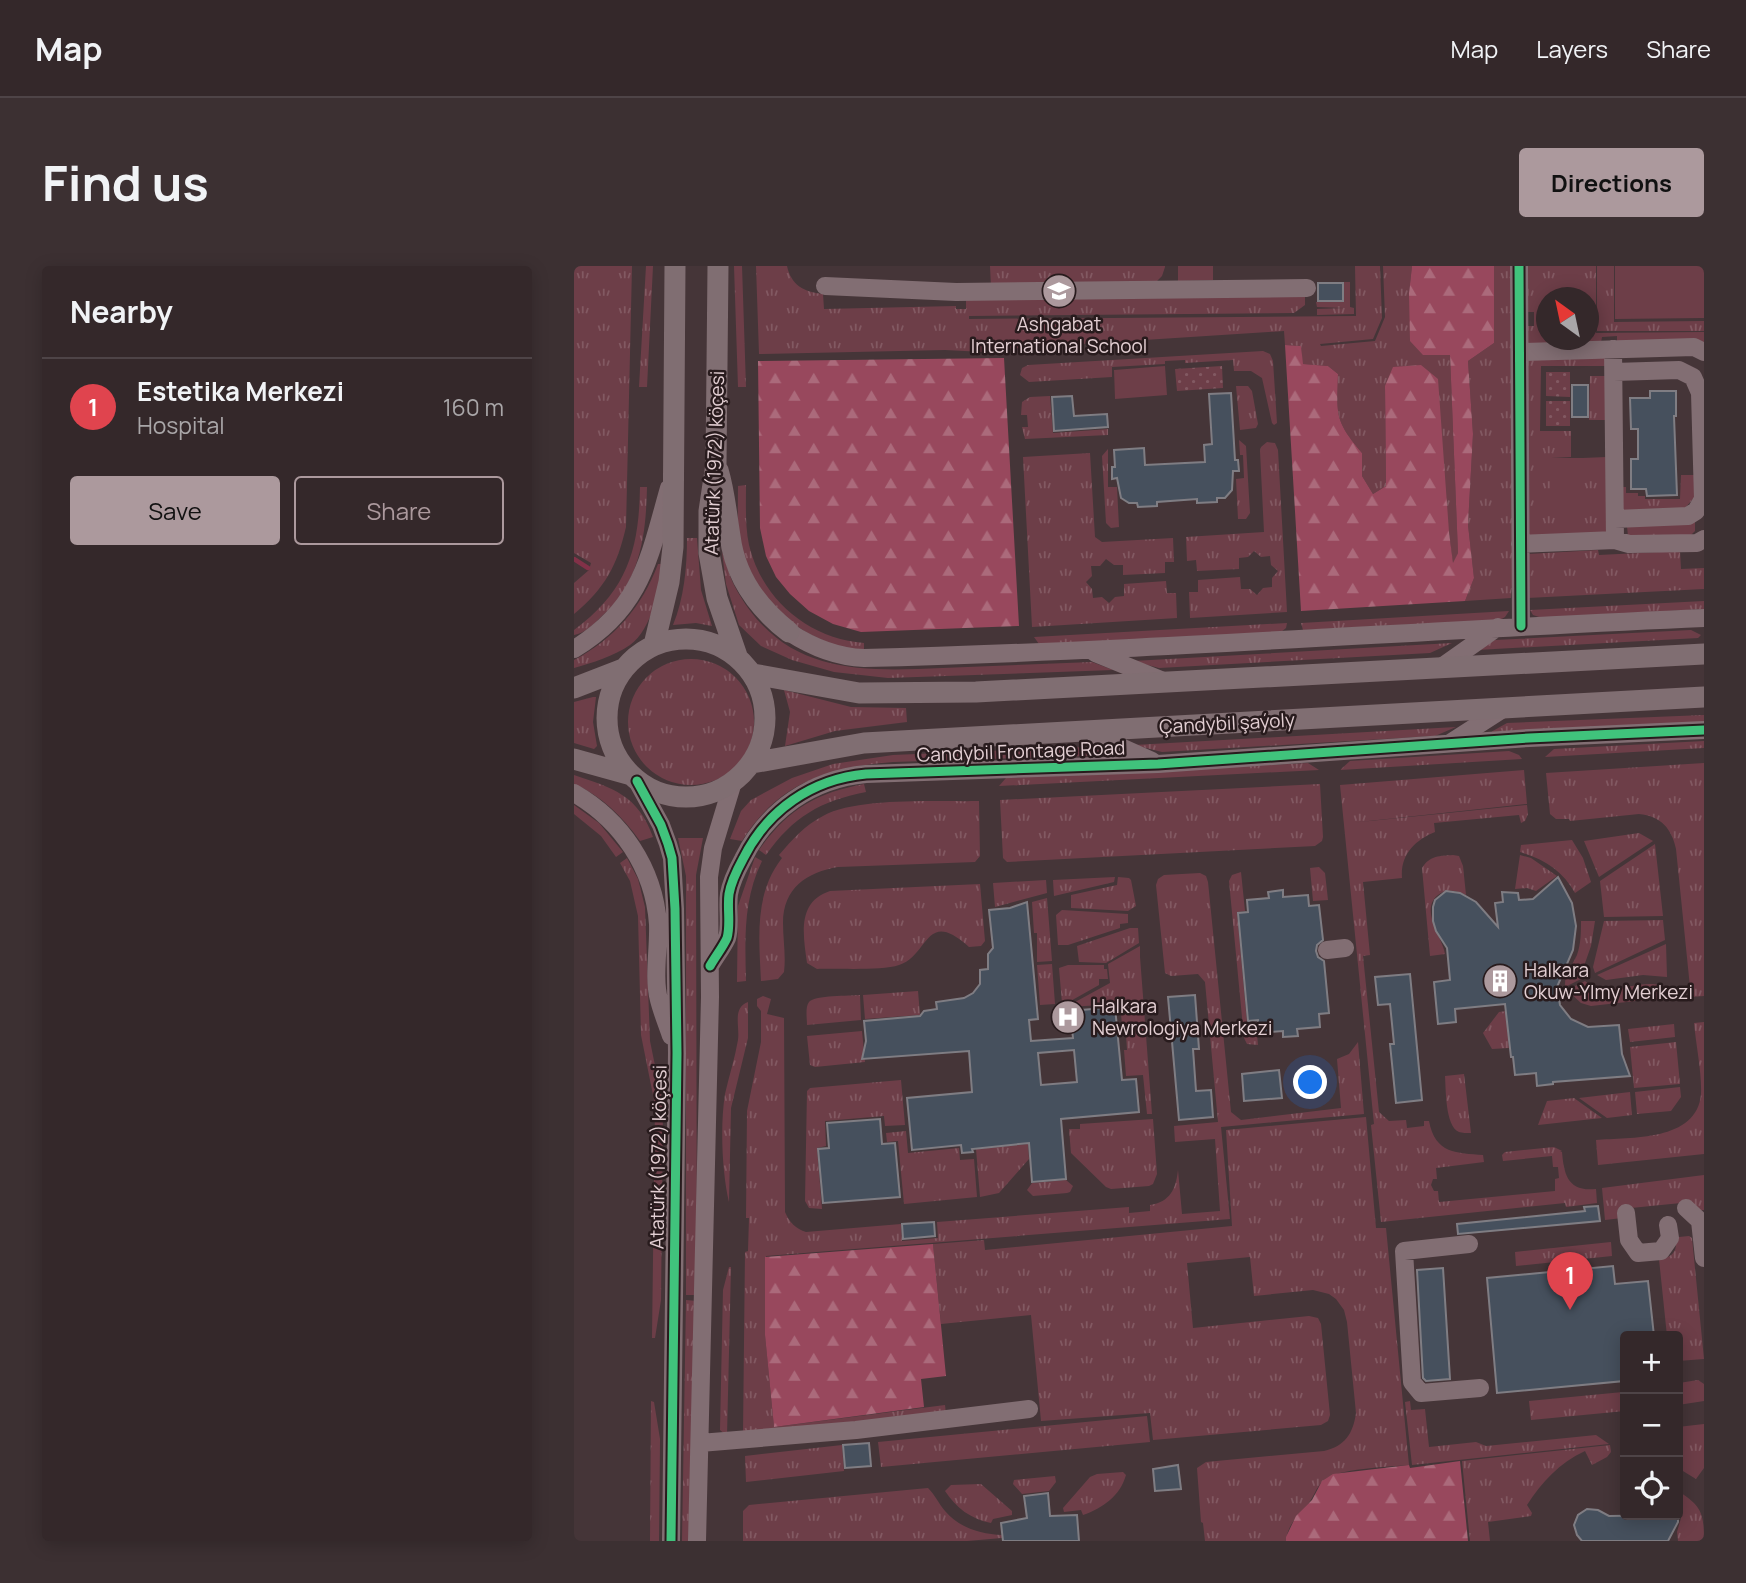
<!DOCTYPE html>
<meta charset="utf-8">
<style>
body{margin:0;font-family:Manrope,sans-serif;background:#3c3032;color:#f1f3f6}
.controls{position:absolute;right:21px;bottom:21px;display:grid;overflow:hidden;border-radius:7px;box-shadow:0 4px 18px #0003}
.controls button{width:63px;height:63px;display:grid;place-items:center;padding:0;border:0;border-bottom:2px solid #4e4447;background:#34282a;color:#f1f3f6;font:35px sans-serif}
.compass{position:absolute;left:962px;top:21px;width:63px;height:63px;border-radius:50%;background:#34282a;box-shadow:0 4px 18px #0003;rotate:327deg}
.you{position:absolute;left:737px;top:817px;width:24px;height:24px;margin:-18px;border:5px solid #fff;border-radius:50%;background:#1a73e8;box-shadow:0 0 0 10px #1a73e833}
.badge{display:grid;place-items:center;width:46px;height:46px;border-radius:50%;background:#ac999d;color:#fff;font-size:23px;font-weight:700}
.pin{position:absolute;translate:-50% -58px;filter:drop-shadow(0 2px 4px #0008)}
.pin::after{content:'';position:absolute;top:37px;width:24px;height:21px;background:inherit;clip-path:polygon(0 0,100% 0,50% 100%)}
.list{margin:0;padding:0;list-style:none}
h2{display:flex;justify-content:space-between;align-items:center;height:91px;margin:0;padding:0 28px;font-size:30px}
h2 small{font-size:23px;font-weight:400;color:#a9a6a8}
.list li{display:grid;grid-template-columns:46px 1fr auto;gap:21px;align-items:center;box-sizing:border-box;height:98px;padding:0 28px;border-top:2px solid #4e4447}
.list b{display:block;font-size:26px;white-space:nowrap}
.list p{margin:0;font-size:23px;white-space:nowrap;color:#a9a6a8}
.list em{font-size:23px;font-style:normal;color:#a9a6a8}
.actions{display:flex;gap:14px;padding:21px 28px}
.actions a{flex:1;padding:16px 0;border:2px solid #ac999d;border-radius:7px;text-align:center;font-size:24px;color:#ac999d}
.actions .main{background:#ac999d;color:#111}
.icon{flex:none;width:38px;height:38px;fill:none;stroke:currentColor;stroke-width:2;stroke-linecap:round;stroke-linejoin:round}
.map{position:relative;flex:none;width:1130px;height:1275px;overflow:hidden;border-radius:7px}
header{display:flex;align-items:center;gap:42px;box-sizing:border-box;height:98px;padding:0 35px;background:#34282a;border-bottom:2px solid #4e4447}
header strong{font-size:33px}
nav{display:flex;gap:38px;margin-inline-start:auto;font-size:24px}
.intro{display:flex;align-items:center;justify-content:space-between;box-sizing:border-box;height:168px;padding:0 42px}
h1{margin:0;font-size:49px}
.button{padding:18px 32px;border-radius:7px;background:#ac999d;color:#111;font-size:24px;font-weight:700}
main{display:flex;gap:42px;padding:0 42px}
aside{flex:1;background:#34282a;border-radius:7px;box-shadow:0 4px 18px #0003}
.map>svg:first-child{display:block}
</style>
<header>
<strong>Map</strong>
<nav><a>Map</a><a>Layers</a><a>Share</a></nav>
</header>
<div class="intro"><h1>Find us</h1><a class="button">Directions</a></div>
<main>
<aside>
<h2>Nearby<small></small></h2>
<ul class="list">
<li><span class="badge" style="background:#e0444e">1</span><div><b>Estetika Merkezi</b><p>Hospital</p></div><em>160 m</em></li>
</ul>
<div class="actions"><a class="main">Save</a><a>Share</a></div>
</aside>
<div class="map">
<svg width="1130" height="1275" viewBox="0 0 1130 1275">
<defs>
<pattern id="grass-tufts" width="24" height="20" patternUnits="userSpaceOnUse" patternTransform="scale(1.75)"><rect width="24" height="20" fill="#6d3e48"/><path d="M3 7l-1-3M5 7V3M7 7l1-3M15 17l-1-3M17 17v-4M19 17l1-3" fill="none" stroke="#825962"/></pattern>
<pattern id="forest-firs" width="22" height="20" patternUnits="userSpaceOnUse" patternTransform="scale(1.75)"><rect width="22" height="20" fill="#98485d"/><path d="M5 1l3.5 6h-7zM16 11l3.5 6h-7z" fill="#ab6a7b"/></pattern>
<pattern id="park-dots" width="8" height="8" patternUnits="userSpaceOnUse" patternTransform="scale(1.75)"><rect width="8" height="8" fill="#6d3e48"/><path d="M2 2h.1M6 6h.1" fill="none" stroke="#825962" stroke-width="1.8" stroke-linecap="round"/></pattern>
</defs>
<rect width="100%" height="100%" fill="#453538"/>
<path fill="url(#grass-tufts)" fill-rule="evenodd" d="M0 0H58L52 261C43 300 31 322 0 348V317L15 304 17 297 0 287Z
M72 0H79L73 121H65Z
M160 0H168L172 121H164Z
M182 0H213C217 19 230 26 249 28L250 43 382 40V43H392V32L731 26V39L720 47 395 50V53L782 50 781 0H806L808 52 799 73 746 78 747 80 801 75 811 51 809 0H838L835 27 876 89 884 287 879 299 875 266 811 120 812 220 799 228 788 210V187C760 154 763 149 764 108L754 100 728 98 727 80 711 79 710 65 430 83V87L371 84 185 88Z
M416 0H591V1L588 10 581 17 417 21Z
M920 0H938L940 292 937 332 891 335 900 312 894 259 899 168 894 95 920 77Z
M951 0H1022V67L1130 66V76L1043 77V70L1028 71 1027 77H953L952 60H960V46H952ZM972 32H1014V74H972Z
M1023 0H1040V56L1130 55V65H1023Z
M769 16H776V41L780 42V48L743 49V43L771 42 743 41 742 36 770 35Z
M689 85 696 88 699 95 703 157 700 159 698 157 688 112 677 105H660L659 94 611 97V94L591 95V98L538 101V111L455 116 446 109 448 102 454 99Z
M952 92H1031V100H967L966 165H997V191L977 192 1008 248 1009 192 1033 191 1032 267 952 270Z
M1016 110H1033V154H1015Z
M662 120H674L678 125 684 158 682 162 666 164Z
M476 130 479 167 534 163V169L451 173 448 161H454L453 149H447L448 136 456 131Z
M665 174 672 180 676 247 672 253H664L662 213 670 212 669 189H666Z
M693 176 701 177 704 184 713 346 616 352 615 326H624V314L666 311 667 323H676L683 329 689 322 698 321V312L704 305 697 299 696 290 687 291 680 285 674 291 665 292V303L623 305 622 294 613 295 612 271 690 266 686 185 687 181Z
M534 183V221H543L545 261 537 262 532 257 528 190Z
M516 187 521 271 528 276 599 272 600 296H591V307L549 309V299H540L532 293 526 300H517L518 310 512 316 518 323 519 332 528 331 535 337 541 331 550 330V318L592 315 593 327H602L603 352 458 361 449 191Z
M1107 209H1120V232L1110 243 1048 245 1046 221H1052V227H1064V230H1071V233H1106Z
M172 219C172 239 171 260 175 279 188 334 235 373 290 377V384C237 381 190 343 171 295 162 272 164 244 164 220Z
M66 221H73C72 270 66 317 27 351 19 359 11 367 0 369V364C53 325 65 284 66 221Z
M1121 254V265L1117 269 1054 270 1053 260Z
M113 272H123L127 324 138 360 122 357 99 359C110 333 113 301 113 272Z
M1024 284 1025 289 1106 285 1107 303 1130 302V323L953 332 954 288Z
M148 286C153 298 155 310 161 321 208 408 283 406 369 402 418 400 468 398 518 396L539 404 314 412 260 406 218 394 187 380 165 359 152 318Z
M84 298H87C86 322 78 363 56 379 40 390 18 397 0 402V394C40 373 68 341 84 298Z
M1130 335V343L968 352 959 349 956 344Z
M935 345 931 351 926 354 729 364 727 357Z
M713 357 712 362 707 366 465 378 460 371Z
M1117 364 1127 369 1124 372 902 384 921 374Z
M878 377 856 387 585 402 559 395Z
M54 456a63 63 0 1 1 126 0a63 63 0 1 1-126 0Z
M210 424 277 441 332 442 333 456 261 465 211 480 216 446Z
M19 431H22L19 456 23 480 20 483 0 477V436Z
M1130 449V457L917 466 933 457Z
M882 461 861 470 588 486 560 479Z
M1130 475V482L971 491 980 483Z
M511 481 542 489 319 496C254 501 204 517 168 575L156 573 167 545 177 534 218 512 259 498 319 489Z
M935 485 945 489 948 493 766 504 776 495Z
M734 497 745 504 425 520 432 512Z
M1130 497V730L1117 731 1102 583C1098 563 1087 550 1065 548L996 555 995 553H982L976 548 972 507Z
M950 504 953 538 776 557 953 539 954 548 951 555 947 557 945 549 860 557 861 566C841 574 826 589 828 612L789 616 796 689 789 690 805 846 815 855 832 854 833 862 850 860V855H855C861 888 883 887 909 889L910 896 862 902 863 913H859L857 919 860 925H864L865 936 981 925V913L985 912 984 901H979L978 890 929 895 928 889 931 886 980 881 988 885 986 886H988C990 909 994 926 1022 923L1023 937 992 941 991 937 807 956 797 859 800 858 766 519Z
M0 509C39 522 64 529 79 571L66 575C48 550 28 530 0 518Z
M290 518 292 526C246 535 219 551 192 589L185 584C213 544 242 527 290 518Z
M746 518 749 571 748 575 741 580 433 596 429 592 426 534Z
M405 535 406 590 401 596 264 601C233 606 209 622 209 657 209 673 212 690 210 706L204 713 187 715C185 672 180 628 208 592L205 589C218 574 231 559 249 550 283 531 364 536 405 535Z
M0 539 25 557 49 586 42 591 27 570 0 548Z
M1065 567 1079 575 1025 611 1010 575Z
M104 572H129L122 609 123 1029H112V610Z
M998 574 1009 592 1017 616 1001 627C989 605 970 593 946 586L947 579Z
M1081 578 1089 650 1030 651 1026 615Z
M879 589 885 590 889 600 892 629C883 625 873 622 864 629 845 644 869 672 871 688L856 690 848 602C856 589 866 590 879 589Z
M946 589 957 592 983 610 962 625 953 622 941 623Z
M181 591 188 595C169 634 171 673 172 715L163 716 164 640Z
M53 592 64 613 71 641 76 775 89 839 87 1034 81 1072H78L81 839 67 769 64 650 56 615 46 597Z
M745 601 751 607 754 634 739 635 736 602Z
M667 606 671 645 663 646 673 757H682L684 779 673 778 670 772 655 615 658 609Z
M626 607 632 610 634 616 657 846 667 854 767 842 763 793 775 788 784 776 790 848 647 861 656 953 192 990 191 1069 200 1161 371 1139 372 1148 169 1170 171 986 174 985 175 952H172L173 845 187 776V745L183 740V733L189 730 197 733 193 748 210 752 211 946C215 956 222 963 232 966L327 958 328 975 364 972 363 956 555 941V947L576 945V939C596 936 602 923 604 904L608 948 646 945 641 873 601 876 600 860 644 856 631 716 624 708 597 710 591 707 582 619 584 613 590 609Z
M541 611 540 616 480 630 479 614Z
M544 611 555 612 557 614 562 640 554 645 497 642V629L543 619Z
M472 614 473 627 421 641 419 617Z
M406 618 411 675 407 680 395 681C351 641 355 690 325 699 307 705 264 702 243 703L233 697C229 668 223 636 256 625Z
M473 632 478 695 463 696V667H460L458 636Z
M488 644 554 648V657L546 658V662L494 679H484L482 649Z
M1089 654 1091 674 1021 707 1019 701 1030 655Z
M1007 655H1021L1017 680 1010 700 1009 712 991 721C990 708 998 700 1003 689 1007 678 1007 666 1007 655Z
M556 662H564L565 677 532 697 505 696 503 680Z
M1092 678 1093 711 1069 709 1032 714 1023 709Z
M566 680V691L578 848H573L569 809 552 810 550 784H553L552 769H549L546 738 492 741 536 717 534 698Z
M478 698 481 738 466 739 463 699Z
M494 699H530V703H533L534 713H525V719L493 737H488L485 702Z
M1011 715C1036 737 1069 706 1097 724V731L1017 740 1007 737 993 724Z
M344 725 346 749 291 753 289 729Z
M286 729 287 754 233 759C233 752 231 741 235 736 241 729 276 730 286 729Z
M174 736V772L157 842 155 936C148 907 146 859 151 828 155 810 161 792 164 774 166 760 158 742 174 736Z
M932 745 935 782 918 783 909 767 925 746Z
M1130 756V888L1024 899 1022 874C1056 871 1123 876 1127 828 1128 807 1122 779 1120 757Z
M1100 758 1101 771 1056 776 1054 763Z
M288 765 291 796 241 801 236 799 233 770Z
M1102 776 1106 818 1060 822 1056 781Z
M890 808 897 867C893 867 888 867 885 866 871 860 872 823 871 810Z
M327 814 331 859 311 860 310 850 251 855 252 880 243 882 248 943 235 942 231 935 233 825 236 822Z
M1106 821 1107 831 1097 845 1063 848 1061 826Z
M1056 826 1058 849 1033 852 1005 832Z
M1000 832 1028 852 964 859 973 835Z
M792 851 802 962H812L835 1199C815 1201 762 1202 749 1215 742 1221 740 1231 734 1238 724 1248 713 1260 712 1275H631L629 1257 627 1256 623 1202 632 1196 750 1185C771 1180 779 1168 782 1147L773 1056 770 1044 762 1033 755 1028 739 1024 680 1030 676 991 613 997 619 1062 735 1050 744 1052 747 1058 756 1149 754 1155 747 1159 579 1174 576 1147 467 1155 457 1049 367 1058 359 978 410 974 411 984 658 960 652 864Z
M579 853 583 908 579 918 575 920 537 923 532 921 497 887 495 863H506V858Z
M332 865 334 887 385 882 386 894 400 893 403 931 330 938 324 875 313 876 312 867Z
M454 878 455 893 425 927 406 931 402 883Z
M1130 909V944L1119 945 1117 936 1047 943 1048 952 1031 954 1028 922Z
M492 914 499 920 496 926 493 927 459 930 453 924 458 917Z
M1115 970 1118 972 1130 1093 1104 1095V1070H1093L1085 993C1098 992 1103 986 1102 974L1105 971Z
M1037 976 1038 990 942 1000 941 986Z
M155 1001H157L153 1170 146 1164 149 1024Z
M112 1034 123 1035 119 1275H108Z
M1124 1114 1130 1118V1135L1104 1139 1105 1117Z
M1049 1126 1051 1145 957 1154 955 1135Z
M77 1135 80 1136 86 1173 85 1275H76Z
M836 1135 837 1144 851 1143 855 1181 902 1176 912 1180 1022 1169 1035 1178 838 1199 831 1136Z
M573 1150 576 1176 307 1201 304 1176Z
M1130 1158V1202L1122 1213 1104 1202V1161Z
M268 1179 270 1205 172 1216 171 1190Z
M1036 1179 1037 1186 1033 1191 1018 1199 1011 1185C985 1197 968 1216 953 1239L958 1247 957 1250 914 1256 916 1275H896L888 1195Z
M549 1206 552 1209C546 1230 529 1242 509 1249L507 1244 490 1246 489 1242 516 1211 523 1208Z
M481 1210 482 1216 475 1225 448 1228 439 1218 440 1214Z
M407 1218 438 1245V1249L419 1253 417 1257C397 1253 382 1242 371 1225L377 1219Z
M354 1222C361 1229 365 1238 371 1245 385 1262 407 1268 428 1269V1272L393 1275H169V1245L175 1239Z
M1104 1225C1128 1240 1130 1248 1130 1275H1104L1103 1266 1107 1252 1104 1247Z"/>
<path fill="url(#forest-firs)" d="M838 0H920V77L894 95 899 168 894 259 900 312 891 335 727 345 711 79 727 80 729 98 754 100 764 108C763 149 760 154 788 187V210L799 228 812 220 811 120 819 101 847 99 864 113 875 266 879 297 884 287 876 89H849L836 75 835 27Z
M430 92 445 360 287 366 259 358 235 345 216 328 202 311 192 290 186 262 184 95Z
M359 978 372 1110 347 1113 350 1141 200 1161 191 1069V991Z
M886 1195 894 1275H712V1271L722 1250 738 1234 748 1215 759 1208 835 1199 836 1202Z"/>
<path fill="url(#park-dots)" d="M648 100 649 122 603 125 601 103Z
M972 106H996V131L972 130Z
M972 135H996V160H972Z"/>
<path fill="#6d3e48" d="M604 0H639V14L604 15Z
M1041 0H1130V52L1041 53Z
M591 100 593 129 541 133 540 104Z
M977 192H1009V248H977Z"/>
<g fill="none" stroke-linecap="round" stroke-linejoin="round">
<path stroke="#823148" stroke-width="4.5" d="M0 293 14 302"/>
</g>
<path fill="#46505d" stroke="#7f7d83" stroke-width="2" fill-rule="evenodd" d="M744 17H769V35H744Z
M998 119H1014V151H998Z
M1076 125H1102V150H1100L1103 229 1073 230 1072 223H1057V193H1064V163H1057L1056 132H1076Z
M657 127 661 194H664L665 205H659L658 224 651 232H643V236L623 237V233L583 236V240L564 241 563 237H555L547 232 543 212 538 213V201H541L540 184 570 182 571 199 631 196 630 179 638 178 635 128Z
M498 130 500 150 533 148 534 161 480 165 478 131Z
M984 611 998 637 1002 660 999 684 983 721 986 739 997 753 1014 761 1045 759 1048 788 1056 810 979 816V818L963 820 962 807 941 809 939 791H937L931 738 881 743 882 756 864 758 860 716 876 714 873 682 862 665 859 655V641L861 634 872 625 886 627 902 636 924 661 921 637 929 636 928 626 944 627 945 634 959 633Z
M709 624V631L734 629 735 640 745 639 749 674 743 679 742 685 744 691 750 695 755 747 745 748 746 761 723 763 724 770 709 771V765L685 767 684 754 674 755 664 647 674 646 673 634 695 632 694 626Z
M453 636 464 753 455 754 457 775 499 772 496 745 541 741 548 814 562 813 565 846 487 853 492 913 458 916 455 877 398 883 399 886 388 887 387 879 338 884 333 832 398 826 395 785 288 793 292 775 290 755 346 750 350 745 363 743 362 736 390 732 399 727 406 718V704L414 703V688L419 682 415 644 436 642ZM500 784 503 816 467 819 464 787Z
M836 708 848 834 822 837 816 778H820L816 738 804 739 801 711Z
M621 729 625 783H619L622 825 637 824 639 851 605 854 594 731Z
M705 804 708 832 670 835 668 808Z
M306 853 308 878 321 877 326 931 249 937 244 883 255 882 253 857Z
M1024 940 1026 955 884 968 883 958 1011 945 1010 941Z
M360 956 361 970 329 973 328 958Z
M1039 1000 1041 1018 1074 1015 1080 1070H1051V1100H1048L1050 1115 923 1127 913 1012Z
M869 1002 876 1113 852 1115 849 1112 843 1004Z
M295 1177 297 1200 271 1202 269 1179Z
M604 1199 607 1223 581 1225 579 1203Z
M474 1227 476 1250 503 1249 505 1275H429L427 1257 453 1252 450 1230Z
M1013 1243 1024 1244 1035 1250 1104 1249V1256L1094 1275H1008L1003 1269 1000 1259 1004 1249Z"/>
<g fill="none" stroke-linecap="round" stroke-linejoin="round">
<path stroke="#826e73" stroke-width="18" d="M945 0 947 360
M251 20 382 26 733 22
M946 86 1120 81 1130 86
M1040 106 1105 104 1119 111 1126 127 1129 233 1122 245 1114 250 1041 253
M1041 274 1055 278 1123 277 1130 273
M946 278 1041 274 1039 83
M215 366C238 381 262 391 290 392 570 385 850 364 1130 352
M0 383C68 342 75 292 95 222
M521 387 592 416
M866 402 924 361
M511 465 578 495
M876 477 932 441
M63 515 87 559 94 578 98 592 101 643 103 787 97 1275
M0 527C47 554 80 602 84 658 85 682 79 711 85 734 88 746 93 758 97 770
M753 684 771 682
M136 700C141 691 149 681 153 672 157 659 153 642 155 628 157 616 163 604 169 593 193 544 238 513 292 508L584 498 955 472 1130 464
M1112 942 1126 955 1130 992
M1052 947 1055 974 1064 987 1087 985 1096 972 1094 959
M895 978 830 985 838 1116 847 1127 906 1122
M126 1177 282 1164 455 1143
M123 1275 136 731 135 611 139 582 159 516"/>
<path stroke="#806e72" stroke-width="21" d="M144 0 142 198 135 245V287L143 332 163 390
M144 204C151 228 152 246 156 270 161 310 184 342 215 366
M33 452a79 79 0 1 1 158 0a79 79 0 1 1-158 0Z
M80 379 95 316 99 281 101 0
M179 408 285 427 402 426 1130 388
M0 422 49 403
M0 493 57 509
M178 497 290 477 1130 431"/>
<g stroke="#281b1d" stroke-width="13">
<path id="cycleway" d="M945 0 947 360
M63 515 87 559 94 578 98 592 101 643 103 787 97 1275
M136 700C141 691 149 681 153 672 157 659 153 642 155 628 157 616 163 604 169 593 193 544 238 513 292 508L584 498 955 472 1130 464"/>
</g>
<use href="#cycleway" stroke="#40c37c" stroke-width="9"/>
</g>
<defs>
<g id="school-disc" transform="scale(1.75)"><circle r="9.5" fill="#ac999d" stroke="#281b1d"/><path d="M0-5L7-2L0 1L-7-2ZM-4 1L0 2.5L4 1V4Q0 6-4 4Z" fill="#fff"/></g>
<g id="building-disc" transform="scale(1.75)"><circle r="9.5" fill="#ac999d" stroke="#281b1d"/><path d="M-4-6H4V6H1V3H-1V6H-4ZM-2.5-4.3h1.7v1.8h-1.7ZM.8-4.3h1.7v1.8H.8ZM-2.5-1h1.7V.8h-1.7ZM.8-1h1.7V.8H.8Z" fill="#fff"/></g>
<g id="hospital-disc" transform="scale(1.75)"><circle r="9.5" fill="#ac999d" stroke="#281b1d"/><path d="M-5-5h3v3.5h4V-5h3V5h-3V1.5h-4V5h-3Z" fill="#fff"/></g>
</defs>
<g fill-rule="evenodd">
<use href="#school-disc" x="485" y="25"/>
<use href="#building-disc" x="926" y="715"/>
<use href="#hospital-disc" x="494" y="751"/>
</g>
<g text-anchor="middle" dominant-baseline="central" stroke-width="5" stroke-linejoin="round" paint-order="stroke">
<g font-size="19" fill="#e3cfd3" stroke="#281b1d" text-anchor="start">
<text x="485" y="58" text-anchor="middle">Ashgabat<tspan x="485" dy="22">International School</tspan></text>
<text x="950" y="704">Halkara<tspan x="950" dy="22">Okuw-Ylmy Merkezi</tspan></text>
<text x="518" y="740">Halkara<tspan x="518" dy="22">Newrologiya Merkezi</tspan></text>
</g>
<g font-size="19" fill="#e3cfd3" stroke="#281b1d">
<text transform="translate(140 197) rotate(-88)">Atatürk (1972) köçesi</text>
<text transform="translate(653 457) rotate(-3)">Çandybil şaýoly</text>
<text transform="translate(447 485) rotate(-2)">Candybil Frontage Road</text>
<text transform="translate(84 891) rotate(-89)">Atatürk (1972) köçesi</text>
</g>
</g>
</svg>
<div class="controls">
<button>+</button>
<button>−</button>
<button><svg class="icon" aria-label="locate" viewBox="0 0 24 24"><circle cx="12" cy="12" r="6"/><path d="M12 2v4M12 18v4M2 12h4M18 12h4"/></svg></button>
</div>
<svg class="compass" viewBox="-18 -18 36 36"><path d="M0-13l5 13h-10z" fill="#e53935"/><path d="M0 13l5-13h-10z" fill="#a9a6a8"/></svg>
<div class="you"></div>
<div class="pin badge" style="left:996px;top:1044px;background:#e0444e">1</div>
</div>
</main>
